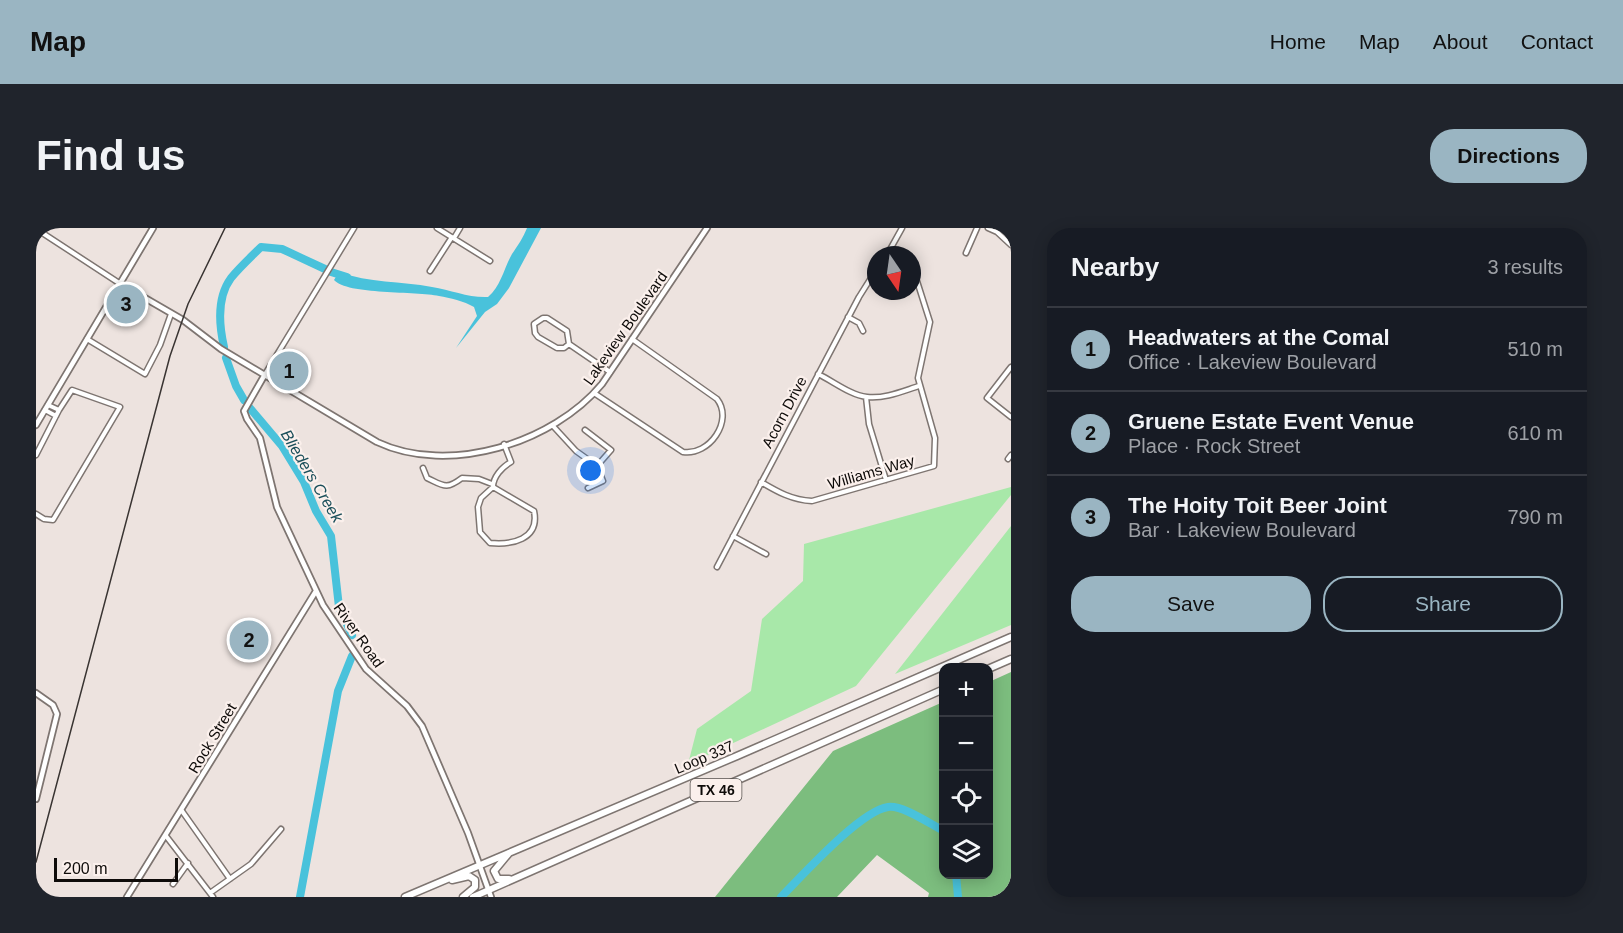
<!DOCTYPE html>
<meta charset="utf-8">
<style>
body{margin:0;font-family:Helvetica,sans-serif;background:#20242c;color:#f1f3f6}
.controls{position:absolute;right:18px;bottom:18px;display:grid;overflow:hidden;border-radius:12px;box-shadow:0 3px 15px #0003}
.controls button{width:54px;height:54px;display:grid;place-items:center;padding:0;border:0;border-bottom:2px solid #363941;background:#171b24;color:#f1f3f6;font:30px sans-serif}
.compass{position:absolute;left:831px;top:18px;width:54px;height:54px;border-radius:50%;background:#171b24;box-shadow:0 3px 15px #0003;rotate:167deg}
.scale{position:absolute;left:18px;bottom:15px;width:124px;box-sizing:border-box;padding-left:6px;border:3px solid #0e0b09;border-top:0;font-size:16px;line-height:21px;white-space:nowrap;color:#0e0b09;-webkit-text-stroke:4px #fbf0ec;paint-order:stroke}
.you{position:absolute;left:555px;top:243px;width:21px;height:21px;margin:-15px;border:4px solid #fff;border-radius:50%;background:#1a73e8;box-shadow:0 0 0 9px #1a73e833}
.badge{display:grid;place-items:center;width:39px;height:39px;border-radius:50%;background:#9ab5c2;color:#111;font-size:20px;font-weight:700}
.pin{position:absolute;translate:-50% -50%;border:3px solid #fff;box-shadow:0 2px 6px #0006}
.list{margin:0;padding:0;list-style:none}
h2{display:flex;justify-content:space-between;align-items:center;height:78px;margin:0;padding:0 24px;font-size:26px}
h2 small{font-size:20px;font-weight:400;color:#9ea1a6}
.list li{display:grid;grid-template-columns:39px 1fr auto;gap:18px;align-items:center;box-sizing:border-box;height:84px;padding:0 24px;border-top:2px solid #363941}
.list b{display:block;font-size:22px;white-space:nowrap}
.list p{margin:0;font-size:20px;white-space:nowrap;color:#9ea1a6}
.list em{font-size:20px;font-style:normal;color:#9ea1a6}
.actions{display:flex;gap:12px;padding:18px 24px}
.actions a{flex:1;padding:14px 0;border:2px solid #9ab5c2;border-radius:24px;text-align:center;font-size:21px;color:#9ab5c2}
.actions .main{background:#9ab5c2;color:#111}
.icon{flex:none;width:33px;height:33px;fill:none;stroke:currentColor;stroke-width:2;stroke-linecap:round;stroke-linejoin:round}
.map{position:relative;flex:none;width:975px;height:669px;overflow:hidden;border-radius:24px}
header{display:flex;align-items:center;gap:36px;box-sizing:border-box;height:84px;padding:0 30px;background:#9ab5c2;color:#111}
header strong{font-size:28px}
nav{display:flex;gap:33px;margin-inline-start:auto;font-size:21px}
.intro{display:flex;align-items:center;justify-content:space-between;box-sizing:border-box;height:144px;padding:0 36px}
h1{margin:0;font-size:42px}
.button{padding:15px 27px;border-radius:24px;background:#9ab5c2;color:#111;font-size:21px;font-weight:700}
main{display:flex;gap:36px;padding:0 36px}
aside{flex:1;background:#171b24;border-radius:24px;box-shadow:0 3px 15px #0003}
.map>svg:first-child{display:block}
</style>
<header>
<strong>Map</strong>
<nav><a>Home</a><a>Map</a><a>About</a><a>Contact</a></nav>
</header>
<div class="intro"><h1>Find us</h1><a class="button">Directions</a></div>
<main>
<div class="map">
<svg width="975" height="669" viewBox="0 0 975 669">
<rect width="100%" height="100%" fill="#ede3df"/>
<path fill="#a8e8a9" d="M975 259V267L820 458 652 536 661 501 715 463 726 391 767 353 768 316Z
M975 298V397L859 446Z"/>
<path fill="#7cbd7e" d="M975 444V669H892L893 665 841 627 801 669H679L797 523 907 474 908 646H952L953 454Z"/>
<path fill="#49c2db" d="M491 0H505L473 60 461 76 449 84 420 120 441 88 438 79C428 73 414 70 403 68 381 63 311 67 298 52L303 44C333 55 365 53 396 59 415 62 433 70 452 69 465 58 468 40 476 26 482 17 487 10 491 0Z"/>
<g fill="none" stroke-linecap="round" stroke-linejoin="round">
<path stroke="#49c2db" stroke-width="8" d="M295 44 311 49
M188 119C183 97 181 69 195 50 204 39 215 29 225 19L246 21 289 41
M190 130 200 158 208 172
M213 179 246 218 268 254 280 283 295 308 303 379 316 407
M920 646 922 669
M264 669 302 463 316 428
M745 669C766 648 824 583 852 579 867 577 894 596 908 603"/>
<g stroke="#7e7571" stroke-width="7">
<path id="minor" d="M7 0 8 6 83 55
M401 0 454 33
M952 0 961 4 975 17
M418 10 424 0
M930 25 941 0
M851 27 866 0
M394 43 416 9
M812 89 823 95 827 103
M51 111 109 146 124 117 135 86
M533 116 528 120H521L502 109 499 105 498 96 507 90H511L531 103 533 116 574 144
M975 139 951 170 975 189
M782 146C797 153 814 167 831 169 849 171 867 163 883 158
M228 148 318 0
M558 165 647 224C673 228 698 193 681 171L596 111
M830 169 833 196 850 252
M12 177 23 182
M9 182 20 188
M517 198 540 223 561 238 567 253 552 260
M549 202 575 222 561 238
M0 227 23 182 36 162 84 179 17 292 8 291 0 286
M972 231 975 227
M387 240 391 250C408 258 410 262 426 250L443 251 456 256
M725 254C742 264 756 272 776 273L898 238 899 210 882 150 894 94 880 50 876 45
M457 259 445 270 442 279 444 304 454 315C475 317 504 312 498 283L457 259C457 249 466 239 475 234L468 216
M697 308 730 326
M681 339 823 69 840 42
M146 583 194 651
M130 608 177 669
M137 656 152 635
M174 665 215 636 245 601"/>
</g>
<g stroke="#7e7571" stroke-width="8">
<path id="tertiary" d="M83 55 147 92 185 121 341 214C413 248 517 215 566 156L671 0
M228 148 208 183 211 191 224 210 241 279 287 377 330 441 371 478 386 498 432 605 455 669
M0 197 117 0
M0 465 17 477 21 486 0 571
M91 669 280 363"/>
</g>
<g stroke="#7e7571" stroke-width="9">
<path id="primary" d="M952 441 975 431
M473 651H462L458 643 473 625
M416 652 433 648 439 652V659L427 669
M369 669 701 528 975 409
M437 669 908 461"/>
</g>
<use href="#minor" stroke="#fff" stroke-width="4"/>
<use href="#tertiary" stroke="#fff" stroke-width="4.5"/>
<use href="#primary" stroke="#fff" stroke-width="6"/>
<path stroke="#393432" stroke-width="1.5" d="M0 634 134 128 152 76 189 0"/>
</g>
<g text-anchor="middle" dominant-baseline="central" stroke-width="4.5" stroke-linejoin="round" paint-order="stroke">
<rect fill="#fbf0ec" stroke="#55504d" stroke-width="1.5" x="654.5" y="551" width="51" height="22" rx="4.5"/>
<g font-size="14" font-weight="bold" fill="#0e0b09">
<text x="680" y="562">TX 46</text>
</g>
<g font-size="15" fill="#0e0b09" stroke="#fbf0ec">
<text transform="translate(589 100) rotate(-55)">Lakeview Boulevard</text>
<text transform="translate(748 184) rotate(-62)">Acorn Drive</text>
<text transform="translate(835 244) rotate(-16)">Williams Way</text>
<text transform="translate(323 407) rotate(55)">River Road</text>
<text transform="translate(176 510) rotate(-59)">Rock Street</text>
<text transform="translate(668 529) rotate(-23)">Loop 337</text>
</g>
<g font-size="16" font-style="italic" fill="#1b4f5a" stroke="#fbf0ec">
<text transform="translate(276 248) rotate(59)">Blieders Creek</text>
</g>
</g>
</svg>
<div class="controls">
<button>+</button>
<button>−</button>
<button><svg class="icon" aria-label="locate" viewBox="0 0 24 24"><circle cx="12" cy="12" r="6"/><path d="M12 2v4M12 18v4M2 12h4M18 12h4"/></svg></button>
<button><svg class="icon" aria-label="layers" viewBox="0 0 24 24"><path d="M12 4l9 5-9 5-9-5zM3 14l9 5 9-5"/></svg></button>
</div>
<svg class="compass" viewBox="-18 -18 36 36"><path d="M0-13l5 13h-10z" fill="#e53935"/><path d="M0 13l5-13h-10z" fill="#9ea1a6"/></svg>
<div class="scale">200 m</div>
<div class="you"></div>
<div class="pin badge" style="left:253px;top:143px">1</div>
<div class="pin badge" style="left:213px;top:412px">2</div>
<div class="pin badge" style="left:90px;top:76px">3</div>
</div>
<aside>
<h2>Nearby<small>3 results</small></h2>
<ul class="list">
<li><span class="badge">1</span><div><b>Headwaters at the Comal</b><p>Office · Lakeview Boulevard</p></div><em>510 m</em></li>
<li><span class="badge">2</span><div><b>Gruene Estate Event Venue</b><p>Place · Rock Street</p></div><em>610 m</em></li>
<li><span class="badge">3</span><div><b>The Hoity Toit Beer Joint</b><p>Bar · Lakeview Boulevard</p></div><em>790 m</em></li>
</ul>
<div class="actions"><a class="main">Save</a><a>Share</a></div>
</aside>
</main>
